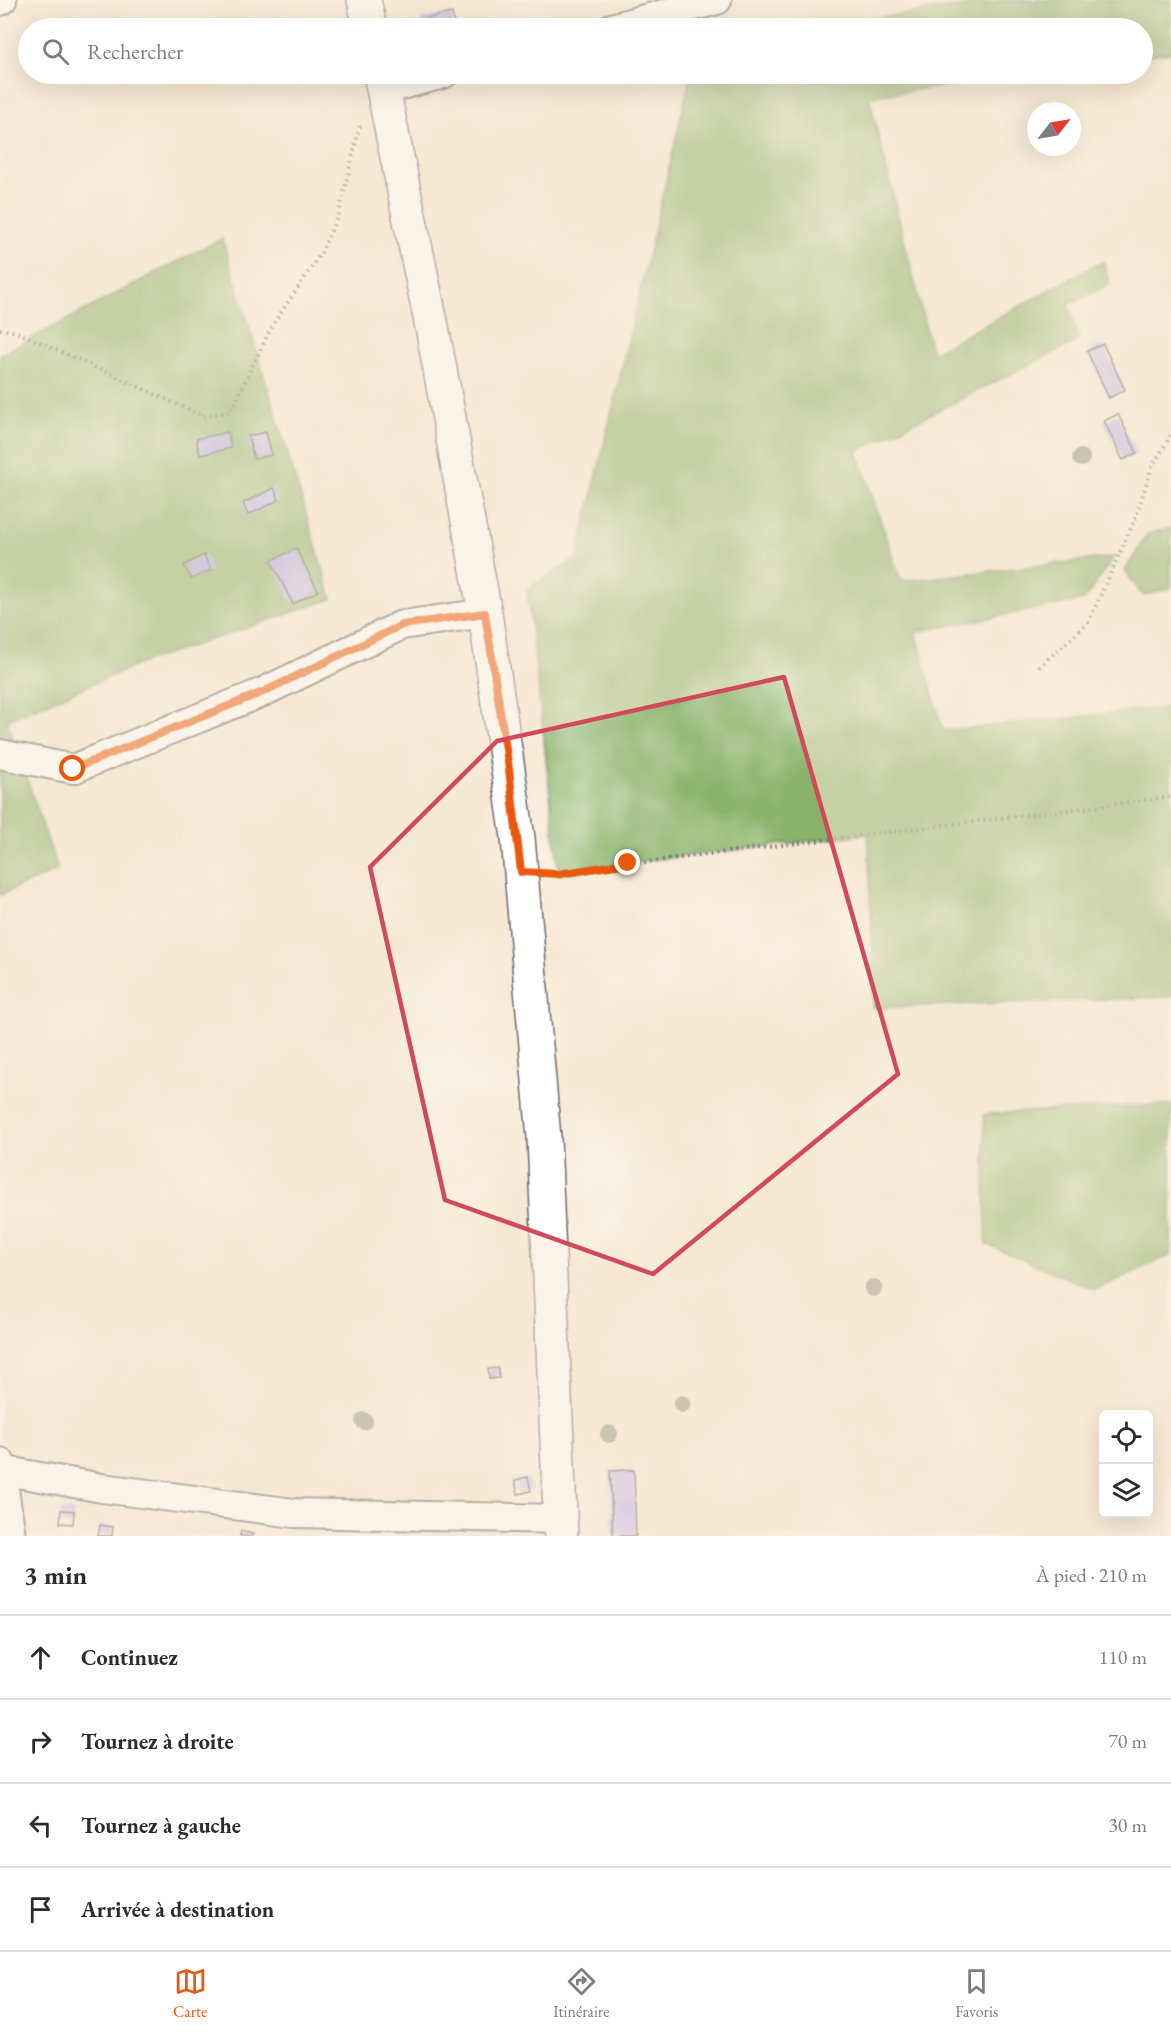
<!DOCTYPE html>
<html lang="fr">
<meta charset="utf-8">
<style>
body{margin:0;font-family:"EB Garamond",serif;background:#f2f2f3;color:#2b2b33}
.controls{position:absolute;right:18px;bottom:18px;display:grid;overflow:hidden;border-radius:9px;box-shadow:0 6px 24px #0002}
.controls button{width:54px;height:54px;display:grid;place-items:center;padding:0;border:0;border-bottom:2px solid #e1e1e2;background:#fff;color:#2b2b33;font:30px sans-serif}
.compass{position:absolute;left:1027px;top:102px;width:54px;height:54px;border-radius:50%;background:#fff;box-shadow:0 6px 24px #0002;rotate:59deg}
.stop{position:absolute;width:18px;height:18px;margin:-14px;border:4px solid #ea580c;border-radius:50%;background:#fff}
.stop.end{background:#ea580c;border-color:#fff;box-shadow:0 2px 6px #0008}
.list{margin:0;padding:0;list-style:none}
h2{display:flex;justify-content:space-between;align-items:center;height:78px;margin:0;padding:0 24px;font-size:26px}
h2 small{font-size:20px;font-weight:400;color:#7c7c81}
.list li{display:grid;grid-template-columns:39px 1fr auto;gap:18px;align-items:center;box-sizing:border-box;height:84px;padding:0 24px;border-top:2px solid #e1e1e2}
.list b{display:block;font-size:22px;white-space:nowrap}
.list em{font-size:20px;font-style:normal;color:#7c7c81}
.icon{flex:none;width:33px;height:33px;fill:none;stroke:currentColor;stroke-width:2;stroke-linecap:round;stroke-linejoin:round}
.map{position:relative;flex:none;width:1171px;height:1536px;overflow:hidden}
.search{position:absolute;background:#fff;box-shadow:0 6px 24px #0002;left:18px;right:18px;top:18px;height:66px;display:flex;align-items:center;gap:15px;box-sizing:border-box;padding:0 21px;border-radius:33px;color:#7c7c81;font-size:22px}
.sheet{height:414px;background:#fff}
nav{display:flex;justify-content:space-around;align-items:center;box-sizing:border-box;height:84px;border-top:2px solid #e1e1e2;background:#fff;font-size:16px;color:#7c7c81}
nav a{display:grid;justify-items:center;gap:3px}
nav .on{color:#ea580c}
.map>svg:first-child{display:block}
</style>
<div class="map">
<svg width="1171" height="1536" viewBox="0 0 1171 1536">
<rect width="100%" height="100%" fill="#fbf7ec"/>
<filter id="ink" filterUnits="userSpaceOnUse"><feTurbulence type="fractalNoise" baseFrequency=".0167" numOctaves="2"/><feDisplacementMap in="SourceGraphic" scale="12" xChannelSelector="R" yChannelSelector="G"/><feConvolveMatrix kernelMatrix="1 2 1 2 8 2 1 2 1" color-interpolation-filters="sRGB"/></filter>
<filter id="wash" filterUnits="userSpaceOnUse"><feTurbulence type="fractalNoise" baseFrequency=".008" numOctaves="4" result="noise"/><feDisplacementMap in="SourceGraphic" scale="24" xChannelSelector="R" yChannelSelector="G"/><feGaussianBlur stdDeviation="1.35" result="paint"/><feColorMatrix in="noise" values="0 0 0 0 0 0 0 0 0 0 0 0 0 0 0 0 0 1.4 0 .05"/><feComposite in="paint" operator="in"/></filter>
<g filter="url(#wash)">
<rect width="100%" height="100%" fill="#f6e9d3"/>
<path fill="#89b36a" stroke="#566a52" stroke-width="1.5" d="M1005 0H1171V52L1143 56 1142 28H806Z
M691 74H1028L869 97 932 353 1103 261 1110 284 1068 304 1079 340 857 451 901 581 1114 557 1084 600 916 632 943 731 1171 707V997L874 1008 868 834 628 863 559 875 527 589 577 559Z
M222 238 332 599 142 663 7 720 58 870 0 895V355Z
M1171 528V588L1143 596 1125 571 1147 534Z
M1171 1104V1255L1095 1290 986 1244 984 1114Z"/>
<g id="blocks">
<path fill="#b1a5f0" d="M452 13 455 28H423L421 19Z
M1103 344 1125 390 1109 398 1087 351Z
M1118 414 1137 453 1123 460 1104 421Z
M228 432 231 448 200 455 196 439Z
M266 432 272 455 254 459 248 436Z
M274 488 279 500 248 515 243 503Z
M296 548 318 591 293 604 271 561Z
M204 555 211 570 191 579 184 565Z
M498 1368 499 1378 489 1379 488 1369Z
M634 1470 636 1536H613L610 1471Z
M528 1477 531 1491 518 1494 515 1480Z
M61 1510 74 1511 73 1524 60 1523Z
M100 1525 113 1527 112 1536H98Z
M241 1531 253 1534 252 1536H240Z"/>
</g>
</g>
<g filter="url(#ink)">
<use href="#blocks" fill-opacity="0" stroke="#6c6870" stroke-width="1.5"/>
<g fill="none" stroke-linecap="round" stroke-linejoin="round">
<g stroke="#6c6870" stroke-width="32">
<path id="minor" d="M0 1 2 0
M611 28 717 0
M383 90 443 74
M0 754 73 769 263 692 402 625 485 613
M0 1462 11 1536
M1 1470 102 1488 294 1513 559 1519"/>
</g>
<g stroke="#6c6870" stroke-width="36">
<path id="tertiary" d="M364 0 370 28
M380 74 433 332 485 613 518 838 544 1138 561 1536"/>
</g>
<path stroke="#6c6870" stroke-width="4" stroke-dasharray="1.5 4.5" stroke-linecap="butt" d="M0 329 17 332 203 416 230 412 272 326 321 253 339 213 360 125
M1039 667 1088 623 1136 517 1152 467 1171 435
M549 874 1171 797"/>
<use href="#minor" stroke="#fff" stroke-width="28"/>
<use href="#tertiary" stroke="#fff" stroke-width="33"/>
</g>
<g fill="#98998a">
<circle cx="1081" cy="458" r="9"/>
<circle cx="873" cy="1288" r="9"/>
<circle cx="682" cy="1404" r="9"/>
<circle cx="364" cy="1421" r="9"/>
<circle cx="609" cy="1434" r="9"/>
</g>
</g>
<g fill="none" stroke-linecap="round" stroke-linejoin="round" filter="url(#ink)">
<path stroke="#ea580c" stroke-width="8" d="M73 769 263 692 402 625 485 613 509 769 521 872 559 874 628 863"/>
</g>
<path d="M0 0H1171V1536H0ZM784 677 898 1074 653 1274 445 1200 370 867 497 741Z" fill="#f6e9d3" fill-opacity=".55" fill-rule="evenodd"/>
<path fill="none" stroke="#d1495b" stroke-width="4.5" stroke-linejoin="round" d="M784 677 898 1074 653 1274 445 1200 370 867 497 741Z"/>
</svg>
<div class="controls">
<button><svg class="icon" aria-label="locate" viewBox="0 0 24 24"><circle cx="12" cy="12" r="6"/><path d="M12 2v4M12 18v4M2 12h4M18 12h4"/></svg></button>
<button><svg class="icon" aria-label="layers" viewBox="0 0 24 24"><path d="M12 4l9 5-9 5-9-5zM3 14l9 5 9-5"/></svg></button>
</div>
<svg class="compass" viewBox="-18 -18 36 36"><path d="M0-13l5 13h-10z" fill="#e53935"/><path d="M0 13l5-13h-10z" fill="#7c7c81"/></svg>
<div class="stop" style="left:73px;top:769px"></div>
<div class="stop end" style="left:628px;top:863px"></div>
<div class="search"><svg class="icon" aria-label="search" viewBox="0 0 24 24"><circle cx="10" cy="10" r="6"/><path d="M15 15l6 6"/></svg>Rechercher</div>
</div>
<section class="sheet">
<h2>3 min<small>À pied · 210 m</small></h2>
<ul class="list">
<li><svg class="icon" aria-label="ahead" viewBox="0 0 24 24"><path d="M12 20V5M6 11l6-6 6 6"/></svg><div><b>Continuez</b></div><em>110 m</em></li>
<li><svg class="icon" aria-label="right" viewBox="0 0 24 24"><path d="M7 20v-9h11M14 6l5 5-5 5"/></svg><div><b>Tournez à droite</b></div><em>70 m</em></li>
<li><svg class="icon" aria-label="left" viewBox="0 0 24 24"><path d="M17 20v-9H6M10 6l-5 5 5 5"/></svg><div><b>Tournez à gauche</b></div><em>30 m</em></li>
<li><svg class="icon" aria-label="arrive" viewBox="0 0 24 24"><path d="M6 21V4h12l-3 4 3 4H6"/></svg><div><b>Arrivée à destination</b></div></li>
</ul>
</section>
<nav>
<a class="on"><svg class="icon" aria-label="map" viewBox="0 0 24 24"><path d="M3 6l6-2 6 2 6-2v14l-6 2-6-2-6 2zM9 4v14M15 6v14"/></svg>Carte</a>
<a><svg class="icon" aria-label="directions" viewBox="0 0 24 24"><path d="M12 3l9 9-9 9-9-9zM9 14v-3h6M13 9l2 2-2 2"/></svg>Itinéraire</a>
<a><svg class="icon" aria-label="saved" viewBox="0 0 24 24"><path d="M7 4h10v16l-5-4-5 4z"/></svg>Favoris</a>
</nav>
